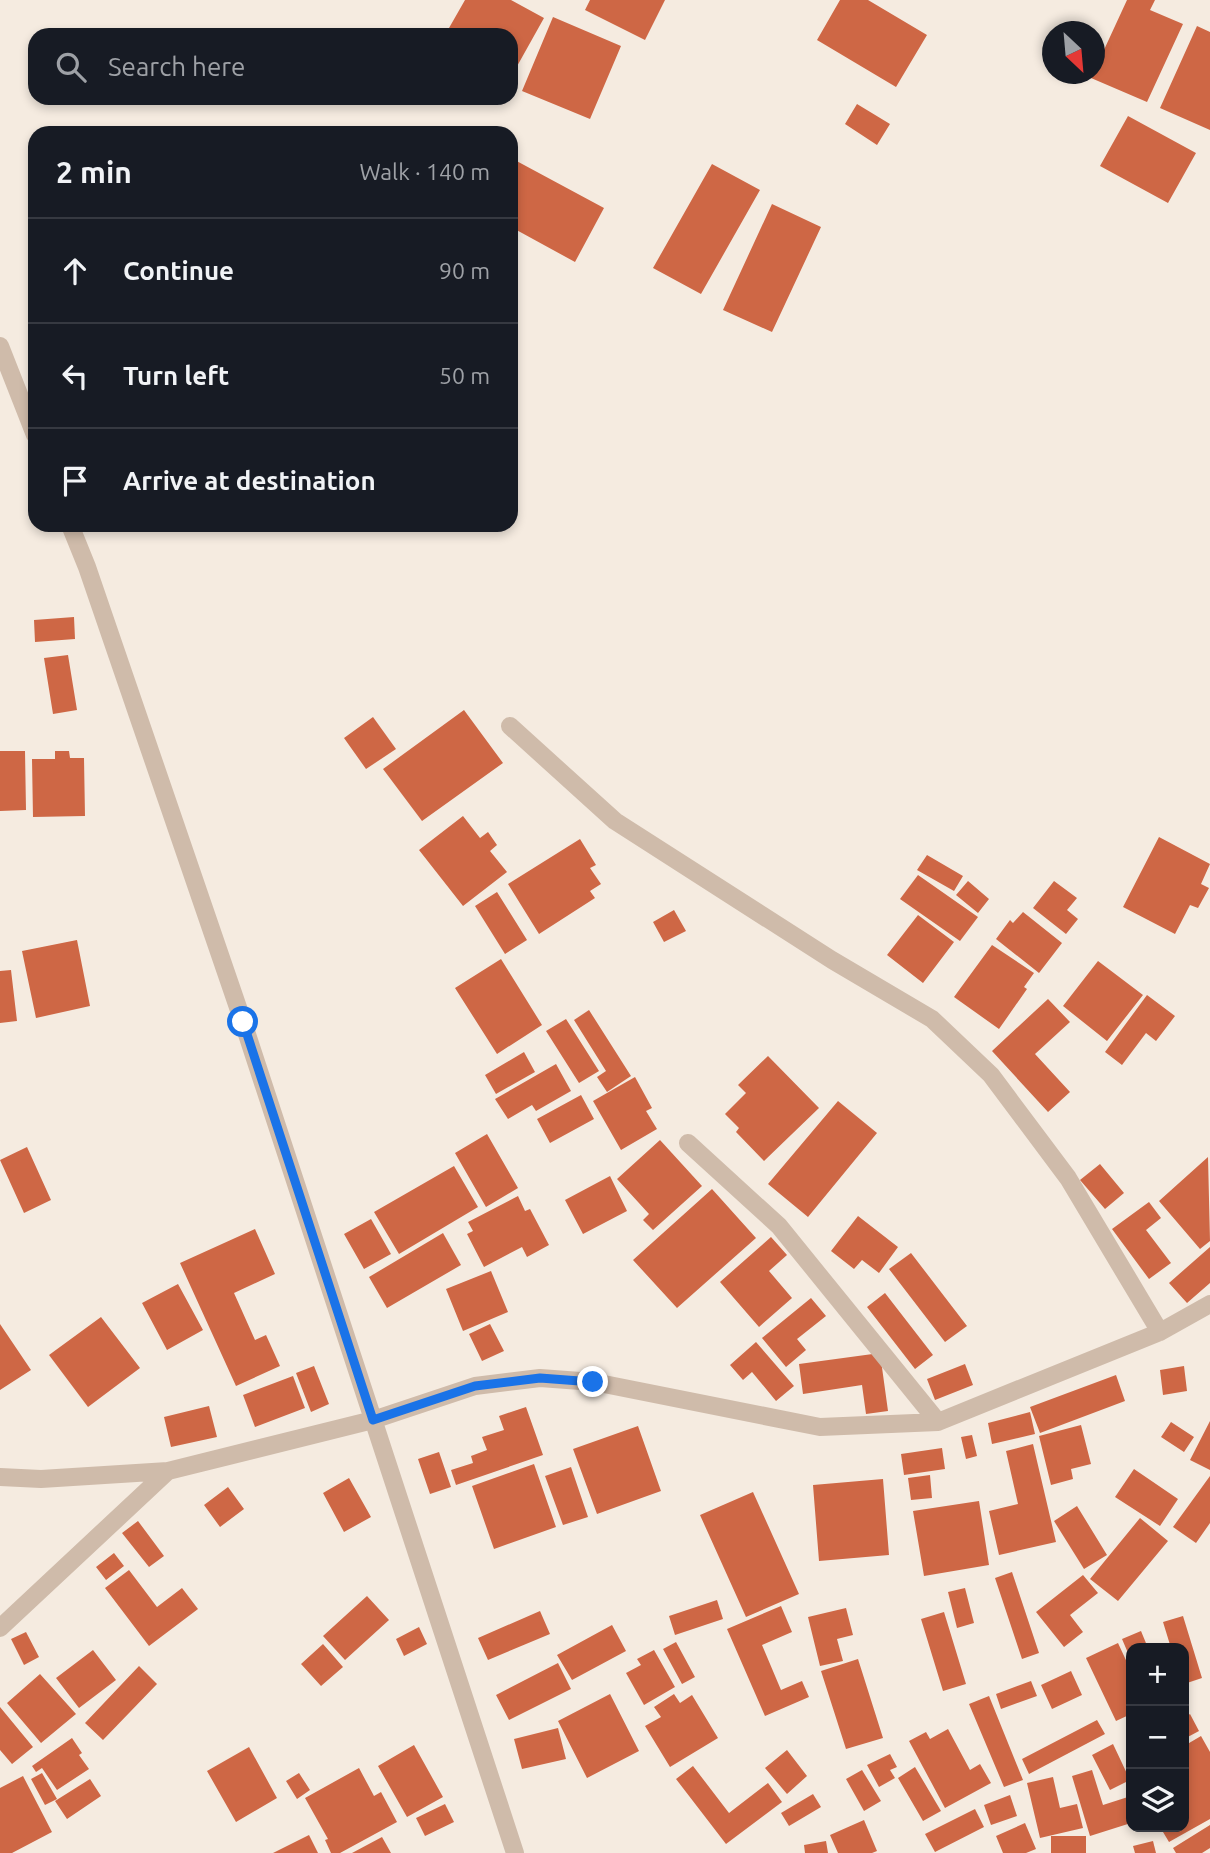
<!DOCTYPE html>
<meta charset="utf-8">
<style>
body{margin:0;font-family:Ubuntu,sans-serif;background:#242831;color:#f1f3f6}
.controls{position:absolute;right:21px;bottom:21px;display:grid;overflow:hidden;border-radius:14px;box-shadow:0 4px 10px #0003}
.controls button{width:63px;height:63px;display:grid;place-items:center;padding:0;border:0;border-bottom:2px solid #363941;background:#171b24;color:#f1f3f6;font:35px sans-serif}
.compass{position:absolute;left:1042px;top:21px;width:63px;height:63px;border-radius:50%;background:#171b24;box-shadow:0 4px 10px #0003;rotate:154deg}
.stop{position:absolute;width:21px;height:21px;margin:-16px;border:5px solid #1a73e8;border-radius:50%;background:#fff}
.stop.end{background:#1a73e8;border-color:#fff;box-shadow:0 2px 7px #0008}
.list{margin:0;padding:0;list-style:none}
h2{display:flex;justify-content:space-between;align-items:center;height:91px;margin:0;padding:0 28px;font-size:30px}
h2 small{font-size:23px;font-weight:400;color:#9ea1a6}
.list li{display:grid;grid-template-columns:46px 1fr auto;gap:21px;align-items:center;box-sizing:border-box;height:105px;padding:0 28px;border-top:2px solid #363941}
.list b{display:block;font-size:26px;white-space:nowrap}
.list em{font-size:23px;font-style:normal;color:#9ea1a6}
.icon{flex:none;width:38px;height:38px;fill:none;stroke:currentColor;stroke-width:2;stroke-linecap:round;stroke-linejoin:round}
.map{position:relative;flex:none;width:1210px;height:1853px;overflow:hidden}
.search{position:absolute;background:#171b24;box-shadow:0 4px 10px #0003;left:28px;top:28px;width:490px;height:77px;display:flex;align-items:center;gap:18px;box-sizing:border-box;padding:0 24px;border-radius:21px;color:#9ea1a6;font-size:26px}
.panel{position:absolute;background:#171b24;box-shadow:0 4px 10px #0003;left:28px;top:126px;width:490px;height:406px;border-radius:21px}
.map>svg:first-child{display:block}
</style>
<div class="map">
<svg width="1210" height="1853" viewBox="0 0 1210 1853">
<rect width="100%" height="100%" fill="#f5ebe0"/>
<path fill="#ce6745" d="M465 0H511L544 18 511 77V35H445Z
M590 0H665L645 40 585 10Z
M840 0H868L927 35 896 87 817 40Z
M1127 0H1155L1150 10 1183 24 1147 102 1091 78Z
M553 17 621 46 590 119 522 91Z
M1197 26 1210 32V130L1160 108Z
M857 104 890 124 877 145 845 124Z
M1128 116 1196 153 1168 203 1100 166Z
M511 158 604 208 575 262 511 227Z
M712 164 760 190 701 294 653 268Z
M772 204 821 227 772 332 723 310Z
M74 617 75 639 35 642 34 620Z
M68 655 77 710 53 714 44 658Z
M464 710 503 763 422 821 383 769Z
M373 717 396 749 366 769 344 738Z
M0 751H25L26 810 0 811Z
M55 751H69L70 758H84L85 816 33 817 32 759H55Z
M463 816 480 838 488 832 497 845 490 851 507 872 463 906 419 850Z
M1159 837 1210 864 1201 884 1209 888 1198 908 1190 905 1175 934 1123 907Z
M580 839 596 865 590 868 601 884 590 891 595 898 539 934 508 884Z
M927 855 963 876 954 891 917 870Z
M918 875 978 917 960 941 900 899Z
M968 881 989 899 978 913 956 895Z
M1054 881 1077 898 1067 910 1078 919 1066 934 1033 908Z
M497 892 527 940 505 954 475 906Z
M674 910 686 931 664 942 653 922Z
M1023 912 1062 943 1039 973 996 939 1010 920 1013 923Z
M918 915 954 942 923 983 887 955Z
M77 940 90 1006 36 1018 22 951Z
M992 945 1034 973 1024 987 1027 989 999 1029 954 997Z
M501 959 542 1025 497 1054 455 988Z
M1098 961 1143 995 1107 1041 1063 1006Z
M11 970 17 1021 0 1023V971Z
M1147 995 1175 1016 1156 1041 1146 1033 1122 1065 1105 1052Z
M1048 999 1070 1022 1035 1054 1070 1092 1048 1112 992 1051Z
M589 1010 631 1076 607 1092 597 1077 606 1071 574 1020Z
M566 1019 599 1071 579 1083 546 1031Z
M524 1052 535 1072 496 1094 485 1075Z
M768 1056 819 1108 764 1161 736 1132 739 1128 725 1114 746 1093 738 1085Z
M556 1064 571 1091 536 1111 532 1105 508 1119 495 1099Z
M635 1077 652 1108 646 1111 657 1129 621 1150 593 1101Z
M581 1095 594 1119 550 1143 537 1119Z
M838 1101 877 1133 808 1217 768 1184Z
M487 1134 518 1188 486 1207 455 1153Z
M660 1140 702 1186 653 1230 643 1220 649 1214 617 1179Z
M27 1147 51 1200 24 1213 0 1160Z
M1208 1157 1210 1241 1200 1249 1159 1201Z
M1100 1164 1124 1193 1105 1209 1080 1180Z
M454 1166 478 1207 399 1254 374 1212Z
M610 1176 627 1211 583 1234 565 1200Z
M712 1189 756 1238 677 1308 633 1260Z
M518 1196 525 1211 530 1209 549 1245 527 1257 522 1247 484 1267 467 1234 473 1231 468 1222Z
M1149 1202 1161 1218 1146 1230 1171 1263 1149 1279 1112 1229Z
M858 1216 898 1247 879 1273 862 1260 854 1269 831 1251Z
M371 1219 391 1254 364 1269 344 1234Z
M255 1229 275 1274 234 1293 255 1340 266 1335 280 1366 236 1386 180 1263Z
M443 1233 461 1265 387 1308 369 1277Z
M771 1237 787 1255 769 1271 792 1298 759 1327 720 1282Z
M1210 1247V1283L1187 1303 1169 1283Z
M911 1253 967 1326 945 1342 889 1269Z
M491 1271 508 1312 463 1331 446 1289Z
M178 1284 203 1330 167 1350 142 1303Z
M885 1293 933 1355 915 1369 867 1307Z
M811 1298 826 1316 797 1339 806 1350 786 1367 762 1338Z
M101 1317 140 1368 88 1407 49 1355Z
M0 1324 31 1370 0 1390Z
M490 1324 504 1351 482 1361 469 1334Z
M756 1342 794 1386 776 1401 752 1372 743 1380 730 1365Z
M880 1353 888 1411 866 1414 862 1385 803 1394 799 1364Z
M965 1364 973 1385 935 1400 927 1379Z
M314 1366 329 1404 311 1412 296 1373Z
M1184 1366 1187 1391 1163 1395 1160 1370Z
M1116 1375 1125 1401 1040 1433 1030 1407Z
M293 1376 305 1408 255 1427 243 1395Z
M209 1406 217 1437 171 1447 164 1417Z
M526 1407 543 1455 456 1485 451 1470 473 1463 471 1456 487 1450 482 1437 504 1430 499 1416Z
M1030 1412 1035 1434 992 1444 988 1423Z
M1210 1421V1470L1190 1460Z
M1171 1422 1194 1437 1184 1452 1161 1437Z
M1081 1425 1091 1464 1071 1469 1073 1479 1051 1485 1039 1436Z
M638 1426 661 1491 597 1514 573 1449Z
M972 1435 977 1456 966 1459 961 1437Z
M1033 1444 1056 1542 999 1555 989 1511 1018 1504 1006 1451Z
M942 1448 945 1469 904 1475 901 1454Z
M439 1452 451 1487 430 1494 418 1459Z
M534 1464 556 1527 494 1549 472 1486Z
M571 1467 588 1517 563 1525 545 1476Z
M1134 1469 1178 1499 1160 1526 1115 1497Z
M930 1475 932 1498 911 1500 908 1478Z
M1210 1476V1523L1196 1543 1173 1527Z
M349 1478 371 1517 344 1532 323 1493Z
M883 1479 889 1555 819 1561 813 1485Z
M228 1487 244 1509 220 1527 204 1505Z
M753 1492 799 1594 746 1617 700 1515Z
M979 1501 989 1565 924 1576 913 1511Z
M1077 1506 1107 1555 1084 1569 1054 1521Z
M1140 1518 1168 1541 1118 1601 1090 1579Z
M138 1521 164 1556 149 1567 122 1533Z
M114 1553 124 1566 106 1580 96 1567Z
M129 1570 157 1607 182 1588 198 1609 149 1646 105 1588Z
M1012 1572 1039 1653 1022 1659 995 1578Z
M1083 1575 1098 1593 1070 1615 1083 1632 1064 1647 1036 1612Z
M965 1588 974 1623 957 1628 948 1592Z
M367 1596 389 1620 345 1660 323 1636Z
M717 1600 723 1619 675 1635 669 1616Z
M781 1606 792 1632 762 1645 781 1690 802 1681 809 1697 765 1716 727 1629Z
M846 1608 853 1635 837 1639 843 1661 820 1666 808 1617Z
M540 1611 550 1634 488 1660 478 1638Z
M944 1612 966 1684 943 1691 921 1619Z
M1183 1616 1202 1678 1184 1684V1648H1171L1163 1622Z
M612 1625 626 1651 572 1680 557 1655Z
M419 1627 427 1644 404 1656 396 1639Z
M1141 1631 1148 1648H1131V1660L1122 1639Z
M26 1632 39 1657 24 1665 11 1639Z
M676 1642 695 1677 682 1684 663 1649Z
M1118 1643 1131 1671V1714L1116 1721 1086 1658Z
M323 1644 343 1667 321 1686 301 1664Z
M93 1650 116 1680 79 1708 56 1678Z
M654 1650 675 1687 644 1705 626 1673 641 1665 637 1659Z
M858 1659 883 1738 846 1749 821 1671Z
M558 1663 571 1689 509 1720 496 1695Z
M139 1666 157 1684 103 1740 85 1723Z
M1071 1671 1082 1695 1052 1709 1041 1685Z
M40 1674 76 1714 41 1743 7 1703Z
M1031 1681 1037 1696 1001 1709 996 1694Z
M610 1694 639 1751 587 1778 558 1721Z
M674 1694 680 1703 692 1695 718 1738 670 1767 645 1726 661 1717 654 1707Z
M989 1696 1023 1780 1004 1787 969 1704Z
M0 1707 33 1747 12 1764 0 1750Z
M1190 1714 1199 1731 1184 1739V1718Z
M1097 1720 1105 1734 1029 1774 1022 1759Z
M558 1728 566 1759 522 1769 514 1739Z
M948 1729 970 1770 980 1764 991 1783 945 1808 909 1741 926 1732 930 1739Z
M1201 1736 1210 1752V1819L1169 1842 1160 1827H1184V1746Z
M72 1738 82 1753 79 1755 89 1769 57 1790 42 1768 36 1772 32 1766Z
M1113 1744 1130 1780 1110 1790 1092 1755Z
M414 1745 443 1797 407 1817 378 1766Z
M249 1747 277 1798 236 1822 207 1771Z
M787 1750 807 1776 787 1794 765 1768Z
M890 1754 897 1767 890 1770 895 1778 879 1787 867 1765Z
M693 1766 729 1813 768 1783 782 1802 726 1844 676 1779Z
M915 1767 941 1811 923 1821 898 1778Z
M359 1768 374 1796 381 1792 397 1822 340 1853H331L325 1840 328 1839 305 1798Z
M862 1770 881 1801 864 1811 846 1779Z
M1092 1770 1103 1805 1131 1796V1823L1090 1836 1072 1776Z
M42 1773 57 1799 45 1805 31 1779Z
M299 1773 310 1790 297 1799 286 1781Z
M23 1776 52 1832 12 1853H0V1788Z
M1053 1777 1060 1808 1077 1804 1083 1828 1040 1838 1027 1783Z
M90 1779 101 1796 67 1819 55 1801Z
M813 1794 821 1807 789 1826 781 1813Z
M1010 1795 1017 1816 991 1825 984 1805Z
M445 1804 454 1822 425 1836 416 1818Z
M975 1809 984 1827 935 1852 925 1834Z
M864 1820 877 1851 872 1853H838L830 1835Z
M1025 1823 1036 1849 1026 1853H1003L996 1836Z
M1210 1825V1848L1202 1853H1176L1173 1848Z
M309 1835 318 1853H273Z
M1051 1836H1086V1853H1051Z
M382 1837 391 1853H352Z
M826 1841 828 1853H805L804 1845Z
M1153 1841 1156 1853H1135L1133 1846Z"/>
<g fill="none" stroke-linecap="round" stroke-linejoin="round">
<path stroke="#cfbbaa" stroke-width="18" d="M0 346 35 435
M70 525 87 567 243 1022 515 1853
M510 726 615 821 832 960 932 1019 991 1075 1068 1178 1160 1332
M688 1143 779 1226 938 1422
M0 1477 41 1479 168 1471 373 1420 475 1386 540 1378 594 1382 820 1427 938 1422 1160 1332 1210 1304
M0 1628 168 1471"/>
</g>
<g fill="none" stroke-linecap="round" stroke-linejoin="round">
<path stroke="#1a73e8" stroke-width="9" d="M243 1022 373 1420 475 1386 540 1378 593 1382"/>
</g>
</svg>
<div class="controls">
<button>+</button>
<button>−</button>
<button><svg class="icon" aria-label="layers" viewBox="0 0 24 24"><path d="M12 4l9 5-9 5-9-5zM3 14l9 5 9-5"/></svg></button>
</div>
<svg class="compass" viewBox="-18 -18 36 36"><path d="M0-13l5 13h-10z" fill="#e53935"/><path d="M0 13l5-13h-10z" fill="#9ea1a6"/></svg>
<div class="stop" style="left:243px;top:1022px"></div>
<div class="stop end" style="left:593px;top:1382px"></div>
<div class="search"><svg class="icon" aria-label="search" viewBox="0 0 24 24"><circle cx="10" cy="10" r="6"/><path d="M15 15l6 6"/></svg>Search here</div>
<section class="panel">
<h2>2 min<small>Walk · 140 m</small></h2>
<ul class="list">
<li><svg class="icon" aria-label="ahead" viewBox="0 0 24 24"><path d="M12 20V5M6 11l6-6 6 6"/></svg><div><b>Continue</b></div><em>90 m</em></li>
<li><svg class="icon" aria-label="left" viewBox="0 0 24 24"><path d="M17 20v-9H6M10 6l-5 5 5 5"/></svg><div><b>Turn left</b></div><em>50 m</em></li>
<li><svg class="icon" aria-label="arrive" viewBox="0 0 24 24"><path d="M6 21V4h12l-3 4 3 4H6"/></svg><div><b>Arrive at destination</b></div></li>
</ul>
</section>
</div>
